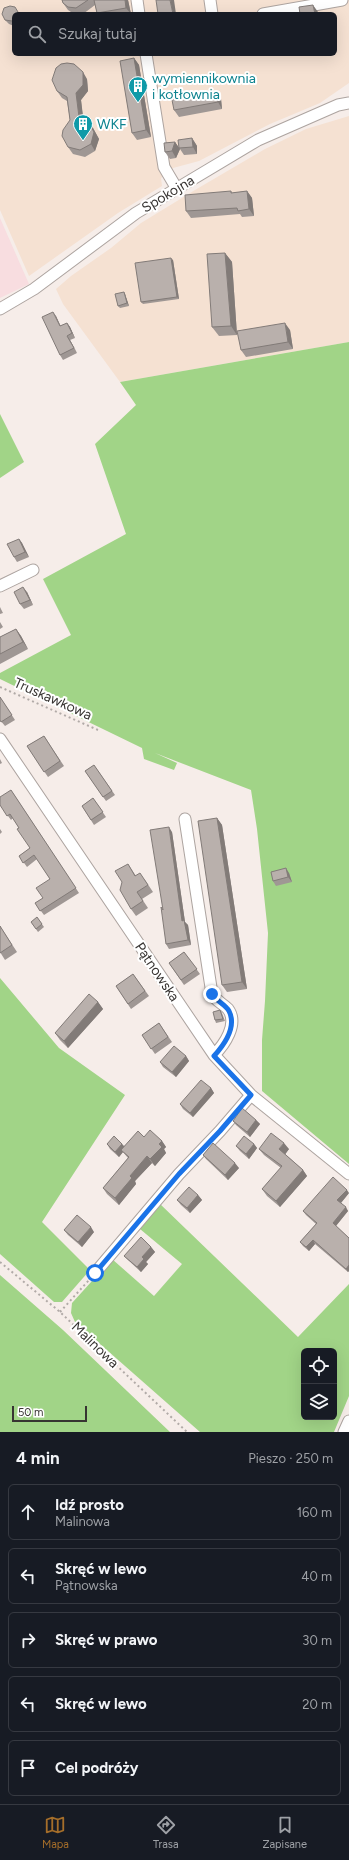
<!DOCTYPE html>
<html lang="pl">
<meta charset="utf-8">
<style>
body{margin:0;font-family:Figtree,sans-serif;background:#20242c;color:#f1f3f6}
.controls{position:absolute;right:12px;bottom:12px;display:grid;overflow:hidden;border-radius:6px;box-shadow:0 4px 16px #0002}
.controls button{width:36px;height:36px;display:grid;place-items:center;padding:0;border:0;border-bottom:1px solid #363941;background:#171b24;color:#f1f3f6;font:20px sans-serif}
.scale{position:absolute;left:12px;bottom:10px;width:75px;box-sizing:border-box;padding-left:4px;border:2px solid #373432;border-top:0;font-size:11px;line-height:14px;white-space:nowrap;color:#373432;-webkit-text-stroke:3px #fff;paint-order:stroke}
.stop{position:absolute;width:12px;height:12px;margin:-9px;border:3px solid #1a73e8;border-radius:50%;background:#fff}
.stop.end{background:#1a73e8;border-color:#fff;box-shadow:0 1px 4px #0008}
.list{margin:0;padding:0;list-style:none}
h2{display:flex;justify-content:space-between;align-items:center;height:52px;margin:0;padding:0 16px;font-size:17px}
h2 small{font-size:13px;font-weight:400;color:#9ea1a6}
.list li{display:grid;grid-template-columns:26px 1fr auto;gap:12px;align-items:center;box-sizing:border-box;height:56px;margin:0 8px 8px;padding:0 8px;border:1px solid #363941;border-radius:6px}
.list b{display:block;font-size:15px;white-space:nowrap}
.list p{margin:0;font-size:13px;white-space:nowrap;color:#9ea1a6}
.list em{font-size:13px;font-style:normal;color:#9ea1a6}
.icon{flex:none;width:22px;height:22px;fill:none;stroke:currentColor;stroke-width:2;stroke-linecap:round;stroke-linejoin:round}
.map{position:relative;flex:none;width:349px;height:1432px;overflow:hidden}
.search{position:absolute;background:#171b24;box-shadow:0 4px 16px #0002;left:12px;right:12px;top:12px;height:44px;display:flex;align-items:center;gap:10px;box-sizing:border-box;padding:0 14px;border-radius:6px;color:#9ea1a6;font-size:15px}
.sheet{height:372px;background:#171b24}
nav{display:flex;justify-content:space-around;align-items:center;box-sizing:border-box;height:56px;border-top:1px solid #363941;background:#171b24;font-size:11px;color:#9ea1a6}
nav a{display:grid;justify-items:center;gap:2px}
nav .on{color:#a56e2a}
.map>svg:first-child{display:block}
</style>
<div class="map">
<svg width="349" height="1432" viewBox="0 0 349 1432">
<rect width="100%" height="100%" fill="#f6ede9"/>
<path fill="#f8dde0" d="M0 218 29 284 0 298Z"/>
<path fill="#f5e1d2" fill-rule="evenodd" d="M0 0H349V83L320 103 270 124 199 161 173 168 161 178 162 186 118 213 29 276 0 210ZM14 14H335V54H14Z
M349 116V342L120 382 63 304 56 289 71 276 111 248 141 223 195 190 265 149 306 129Z"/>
<path fill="#a1d487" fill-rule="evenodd" d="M349 342V1164L262 1091V1040L265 1001 268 933 257 829 251 790 155 753 177 763 174 770 144 759 142 748 0 679V673L71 635 43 579 126 534 95 444 136 405 120 382Z
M0 414 24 462 0 478Z
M0 978 59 1048 125 1095 42 1222 90 1270 62 1302H54L0 1254Z
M159 1203 298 1337 349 1284V1396L334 1432H200L75 1322 71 1313 72 1303 112 1259 154 1296 182 1264 140 1229ZM304 1351H334V1417H304Z
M0 1275 63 1330 170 1432H0Z"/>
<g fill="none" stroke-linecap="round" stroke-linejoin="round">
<g stroke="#ada4a0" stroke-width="13">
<path id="minor" d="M137 0 139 14
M210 0 212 14
M263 14 342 0
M146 54 164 167 177 189
M0 309 34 289 136 213 258 140 338 105 349 103
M0 586 33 570
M0 739 214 1055 251 1095 349 1174
M185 819 212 994C216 1001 222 1003 228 1009 239 1024 224 1045 214 1055
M95 1273 179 1174 220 1131 251 1095
M344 1432 349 1421"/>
</g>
<path stroke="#b1aaa7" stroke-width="2" stroke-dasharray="2 3" stroke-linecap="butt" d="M0 687 98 730
M0 1262 60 1312 187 1432
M60 1312 89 1280"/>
<use href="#minor" stroke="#fff" stroke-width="11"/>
</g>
<path fill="#9f9794" d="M62 0H128L131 14H97L95 5 83 14H74L68 10 63 3Z
M14 14V26L9 24 5 20Z
M81 54H91L86 56Z
M134 58 139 65 151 137 137 140 132 133Z
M87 79 88 91 81 100 83 119 93 128 99 139 95 151 85 157 73 154 68 147 70 120 67 101 62 98 57 91Z
M221 99 222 109 179 117 174 110Z
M192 138 197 146V154L184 155 180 149 176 158 170 159 165 152 175 142 179 148Z
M231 191 232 193 247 191 252 198 254 216 242 217 240 214 191 218 186 211Z
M225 253 232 262 237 335 219 336 212 327Z
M173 260 179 299 143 304 141 302Z
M124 292 125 294 129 306 120 308 118 306Z
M56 316 60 326 67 323 70 327 75 338 70 340 77 353 63 360 60 355Z
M290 330 293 349 246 357 241 350Z
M19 539 22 543 29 557 17 562 14 557Z
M27 592 33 605 24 609 20 604Z
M0 607 3 613 0 614Z
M0 622 3 627 0 629Z
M16 629 21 636 28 649 0 664V637Z
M0 697 15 720 5 726 0 720Z
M44 736 64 766 48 777 27 746Z
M0 759 2 763 0 764Z
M94 765 115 795 106 801 85 771Z
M11 790 79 893 44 915 35 903 43 898 50 879 37 859 27 867 19 856 30 848 19 828 13 818 11 820 0 805Z
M93 798 106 817 94 825 82 806Z
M217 818 222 825 247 989 227 992 222 985Z
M0 829 2 832 0 834Z
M172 832 185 922 188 925 191 945 169 949 166 944 163 909Z
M128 864 136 876 145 880 153 892 142 899 148 908 136 916 131 909Z
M289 873 292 882 276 886 273 881Z
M37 917 44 927 38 932 31 922Z
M0 926 17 952 5 960 0 952Z
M184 952 200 974 184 985 169 963Z
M133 974 149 996 131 1009 116 986Z
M98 1002 103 1009 68 1048 60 1040 55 1033Z
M220 1010 222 1013 225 1021 216 1023 215 1020Z
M159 1023 172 1042 155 1054 142 1035Z
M186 1056 189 1061 176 1077 163 1067 160 1062Z
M211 1088 214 1093 193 1117 183 1109 180 1104Z
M256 1120 260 1124 250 1137 236 1125 233 1121Z
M144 1137 162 1141 166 1147 164 1149 166 1153 155 1166 152 1163 135 1181 136 1184 119 1205 107 1194 103 1188 128 1158 123 1152 119 1157 110 1149 107 1144H122L124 1146Z
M254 1144 257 1148 249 1159 240 1151 236 1146Z
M259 1149H289L285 1154 303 1170 307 1176 280 1207 267 1196 262 1189 281 1168 264 1155Z
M203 1155 239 1168 228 1180 206 1159Z
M349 1193 341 1203 348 1211 336 1226 349 1238V1271L348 1272 315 1244 309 1251 303 1246 300 1242 316 1224 306 1215 303 1211Z
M198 1195 202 1200 190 1213 181 1205 177 1200Z
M64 1230 94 1232 82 1247 68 1235Z
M151 1247 155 1252 146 1262 148 1264 141 1272 128 1260 124 1256Z"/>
<path fill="#827b78" d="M125 0H128L131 14 126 8Z
M170 0H174L176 14H173Z
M313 5 318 12 319 14H315Z
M134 58 139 65 151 137 146 130Z
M83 72 87 79 88 91 81 100 84 124 79 117 76 93Z
M216 92 221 99 222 109 218 102Z
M88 122 93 128 99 139 95 151 91 144Z
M192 138 197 146V154L193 147Z
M175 142 180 149 176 158 172 151Z
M247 191 252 198 254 216 249 209Z
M225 253 232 262 237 335 231 326Z
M171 258 173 260 179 299 177 297Z
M124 292 125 294 129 306 127 303Z
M53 312 56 316 63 331 60 326Z
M67 323 70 327 75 338 72 333Z
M285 323 290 330 293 349 288 342Z
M67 336 70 340 77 353 74 348Z
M19 539 22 543 29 557 25 552Z
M23 587 27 592 33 605 30 600Z
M16 629 21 636 28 649 23 642Z
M217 818 222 825 247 989 242 982Z
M169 827 172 832 185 922 188 925 191 945 188 940 182 921Z
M286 868 289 873 292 882 288 877Z
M98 1002 103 1009 68 1048 64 1041Z
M186 1056 189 1061 176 1077 172 1072Z
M211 1088 214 1093 193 1117 190 1113Z
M256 1120 260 1124 250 1137 247 1132Z
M162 1141 166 1147 164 1149 166 1153 155 1166 150 1159 159 1144Z
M284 1143 289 1149 284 1156 279 1149Z
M122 1144 126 1149 121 1150 123 1152 119 1157 115 1152Z
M254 1144 257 1148 249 1159 246 1154Z
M147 1156 152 1163 135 1181 136 1184 119 1205 115 1198 130 1176Z
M235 1163 239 1168 228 1180 225 1175Z
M303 1170 307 1176 280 1207 276 1201Z
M347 1190 349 1193 340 1204 337 1200Z
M198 1195 202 1200 190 1213 187 1208Z
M346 1207 348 1211 335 1227 333 1223Z
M91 1227 94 1232 82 1247 78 1242Z
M313 1240 315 1244 309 1251 306 1247Z
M151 1247 155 1252 146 1262 148 1264 141 1272 137 1267 142 1257Z
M349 1265V1271L348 1272 346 1269Z"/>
<path fill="#b9b0ac" stroke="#827b78" d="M62 0H88L76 8 68 7 63 3Z
M94 0H125L126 8 97 13Z
M156 0H170L173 14H158Z
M313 5 315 14H300L299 7Z
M10 6 15 7 18 12V14H14V20L12 21 5 20 2 14 4 8Z
M254 13H262V14H248Z
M134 58 146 130 132 133 120 61Z
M67 63 74 64 83 72V85L76 93 79 117 88 122 94 132 91 144 80 150 68 147 62 136 63 130 70 120 67 97 57 91 52 80 56 68 61 64Z
M216 92 218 102 174 110 172 100Z
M192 138 193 147 179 148 178 140Z
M175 142 172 151 165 152 164 143Z
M231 191V193L247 191 249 209 238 211 237 208 186 211 185 195Z
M225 253 231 326 212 327 207 254Z
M171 258 177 297 141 302 135 263Z
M124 292 127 303 118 306 115 294Z
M53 312 60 326 67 323 72 333 67 336 74 348 60 355 42 317Z
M285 323 288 342 241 350 237 331Z
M19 539 25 552 14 557 7 544Z
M23 587 30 600 20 604 14 592Z
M16 629 23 642 0 654V637Z
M0 697 12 715 1 722 0 720Z
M44 736 60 761 44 772 27 746Z
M94 765 112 791 103 797 85 771Z
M11 790 76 888 40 911 35 903 43 898 36 888 50 879 34 855 23 863 19 856 30 848 17 829 19 828 10 814 7 816 0 805V797Z
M93 798 103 812 91 820 82 806Z
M217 818 242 982 222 985 198 821Z
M169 827 182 921 184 920 188 940 166 944 161 907 163 910 150 830Z
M128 864 135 876 140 873 148 885 137 892 143 901 131 909 120 890 122 882 115 871Z
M286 868 288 877 273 881 271 872Z
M37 917 42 924 36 929 31 922Z
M0 926 12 945 0 953Z
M184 952 197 969 181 980 169 963Z
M133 974 145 991 128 1004 116 986Z
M89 994 98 1002 64 1041 55 1033Z
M220 1010 223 1019 215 1020 213 1012Z
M159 1023 168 1037 151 1049 142 1035Z
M174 1046 186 1056 172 1072 160 1062Z
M201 1080 211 1088 190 1113 180 1104Z
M242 1108 256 1120 247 1132 233 1121Z
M150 1130 162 1141 159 1144 162 1147 150 1159 147 1156 130 1176 132 1178 115 1198 103 1188 129 1157 121 1150 138 1131 144 1137Z
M271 1133 284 1143 279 1149 303 1170 276 1201 262 1189 282 1166 259 1149Z
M114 1136 122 1144 115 1152 107 1144Z
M244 1136 254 1144 246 1154 236 1146Z
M213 1143 235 1163 225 1175 203 1155Z
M333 1177 347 1190 337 1200 346 1207 333 1223 349 1238V1265L346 1269 313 1240 306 1247 300 1242 317 1223 303 1211Z
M189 1187 198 1195 187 1208 177 1200Z
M77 1215 91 1227 78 1242 64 1230Z
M141 1237 151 1247 142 1257 144 1259 137 1267 124 1256Z"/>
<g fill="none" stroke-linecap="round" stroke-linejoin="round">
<path stroke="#1a73e8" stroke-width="5" d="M95 1273 179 1174 220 1131 251 1095 214 1056C224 1045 237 1027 229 1011 225 1004 216 1001 212 994"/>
</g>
<defs>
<g id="building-pin" transform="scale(1)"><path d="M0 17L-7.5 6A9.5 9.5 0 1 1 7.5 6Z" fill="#0f9aa8" stroke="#fff"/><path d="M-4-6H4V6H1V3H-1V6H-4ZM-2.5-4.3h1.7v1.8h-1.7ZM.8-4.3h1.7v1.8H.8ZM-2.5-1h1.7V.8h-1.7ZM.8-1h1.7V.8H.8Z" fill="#fff"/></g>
</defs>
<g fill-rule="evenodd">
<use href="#building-pin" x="138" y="86"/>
<use href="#building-pin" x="83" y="124"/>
</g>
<g text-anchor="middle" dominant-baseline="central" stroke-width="4" stroke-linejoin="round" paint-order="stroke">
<g font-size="14" fill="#0d838f" stroke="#fff" text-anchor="start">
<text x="152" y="78">wymiennikownia<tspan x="152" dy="16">i kotłownia</tspan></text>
<text x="97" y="124">WKF</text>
</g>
<g font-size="14" fill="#373432" stroke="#fff">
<text transform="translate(168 194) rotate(-31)">Spokojna</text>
<text transform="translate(53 699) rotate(24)">Truskawkowa</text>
<text transform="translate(157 972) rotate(56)">Pątnowska</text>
<text transform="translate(95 1345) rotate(44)">Malinowa</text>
</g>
</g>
</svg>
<div class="controls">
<button><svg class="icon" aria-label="locate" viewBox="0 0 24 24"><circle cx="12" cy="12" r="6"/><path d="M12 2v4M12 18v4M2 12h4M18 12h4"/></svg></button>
<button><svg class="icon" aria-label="layers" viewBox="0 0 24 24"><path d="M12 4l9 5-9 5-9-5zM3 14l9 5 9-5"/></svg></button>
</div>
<div class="scale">50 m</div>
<div class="stop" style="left:95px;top:1273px"></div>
<div class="stop end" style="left:212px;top:994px"></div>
<div class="search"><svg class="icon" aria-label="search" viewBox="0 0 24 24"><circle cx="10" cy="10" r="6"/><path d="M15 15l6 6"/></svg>Szukaj tutaj</div>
</div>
<section class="sheet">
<h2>4 min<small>Pieszo · 250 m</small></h2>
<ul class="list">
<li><svg class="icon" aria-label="ahead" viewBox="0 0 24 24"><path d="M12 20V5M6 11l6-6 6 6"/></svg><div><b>Idź prosto</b><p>Malinowa</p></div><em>160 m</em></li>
<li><svg class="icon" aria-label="left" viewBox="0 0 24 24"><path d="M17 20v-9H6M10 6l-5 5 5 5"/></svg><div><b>Skręć w lewo</b><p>Pątnowska</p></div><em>40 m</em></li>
<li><svg class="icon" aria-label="right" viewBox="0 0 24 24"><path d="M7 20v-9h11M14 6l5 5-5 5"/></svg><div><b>Skręć w prawo</b></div><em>30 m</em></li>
<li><svg class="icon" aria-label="left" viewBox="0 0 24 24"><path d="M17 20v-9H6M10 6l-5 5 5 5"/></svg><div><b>Skręć w lewo</b></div><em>20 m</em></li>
<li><svg class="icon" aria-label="arrive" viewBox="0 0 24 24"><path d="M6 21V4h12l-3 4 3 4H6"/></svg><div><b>Cel podróży</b></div></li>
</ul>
</section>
<nav>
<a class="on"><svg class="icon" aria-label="map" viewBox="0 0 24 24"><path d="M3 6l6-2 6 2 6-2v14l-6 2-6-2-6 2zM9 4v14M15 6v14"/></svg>Mapa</a>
<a><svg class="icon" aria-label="directions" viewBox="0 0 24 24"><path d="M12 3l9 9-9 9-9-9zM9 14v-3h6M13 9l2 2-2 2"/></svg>Trasa</a>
<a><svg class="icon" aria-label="saved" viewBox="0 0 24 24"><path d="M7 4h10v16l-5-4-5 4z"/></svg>Zapisane</a>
</nav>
